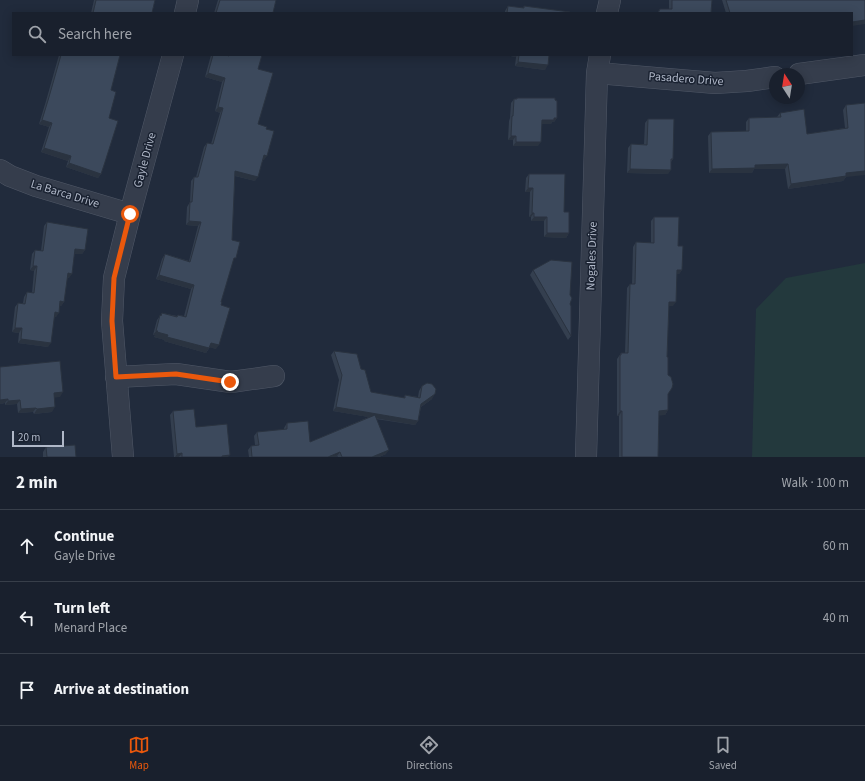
<!DOCTYPE html>
<meta charset="utf-8">
<style>
body{margin:0;font-family:"Source Sans 3",sans-serif;background:#262d39;color:#f1f3f6}
.compass{position:absolute;left:769px;top:68px;width:36px;height:36px;border-radius:50%;background:#19202d;box-shadow:0 2px 10px #0003;rotate:348deg}
.scale{position:absolute;left:12px;bottom:10px;width:52px;box-sizing:border-box;padding-left:4px;border:2px solid #b0b8c8;border-top:0;font-size:11px;line-height:14px;white-space:nowrap;color:#b0b8c8;-webkit-text-stroke:3px #1a2231;paint-order:stroke}
.stop{position:absolute;width:12px;height:12px;margin:-9px;border:3px solid #ea580c;border-radius:50%;background:#fff}
.stop.end{background:#ea580c;border-color:#fff;box-shadow:0 1px 4px #0008}
.list{margin:0;padding:0;list-style:none}
h2{display:flex;justify-content:space-between;align-items:center;height:52px;margin:0;padding:0 16px;font-size:17px}
h2 small{font-size:13px;font-weight:400;color:#9fa3aa}
.list li{display:grid;grid-template-columns:26px 1fr auto;gap:12px;align-items:center;box-sizing:border-box;height:72px;padding:0 16px;border-top:1px solid #373e49}
.list b{display:block;font-size:15px;white-space:nowrap}
.list p{margin:0;font-size:13px;white-space:nowrap;color:#9fa3aa}
.list em{font-size:13px;font-style:normal;color:#9fa3aa}
.icon{flex:none;width:22px;height:22px;fill:none;stroke:currentColor;stroke-width:2;stroke-linecap:round;stroke-linejoin:round}
.map{position:relative;flex:none;width:865px;height:457px;overflow:hidden}
.search{position:absolute;background:#19202d;box-shadow:0 2px 10px #0003;left:12px;right:12px;top:12px;height:44px;display:flex;align-items:center;gap:10px;box-sizing:border-box;padding:0 14px;border-radius:0px;color:#9fa3aa;font-size:15px}
.sheet{height:268px;background:#19202d}
nav{display:flex;justify-content:space-around;align-items:center;box-sizing:border-box;height:56px;border-top:1px solid #373e49;background:#19202d;font-size:11px;color:#9fa3aa}
nav a{display:grid;justify-items:center;gap:2px}
nav .on{color:#ea580c}
.map>svg:first-child{display:block}
</style>
<div class="map">
<svg width="865" height="457" viewBox="0 0 865 457">
<rect width="100%" height="100%" fill="#212b3c"/>
<path fill="#23393d" d="M865 263V457H752L756 309 786 278Z"/>
<g fill="none" stroke-linecap="round" stroke-linejoin="round">
<g stroke="#505867" stroke-width="22">
<path id="minor" d="M185 13 188 0
M607 13 610 0
M597 73 715 83 747 81 775 77
M799 74 865 65
M0 170 10 176 36 186 130 214
M116 377 176 374 231 382 274 376
M123 457 112 321 114 278 130 214 173 55
M586 457 597 73 600 55"/>
</g>
<use href="#minor" stroke="#353d4c" stroke-width="21"/>
</g>
<path fill="#343f4f" d="M94 0H155L152 13H91Z
M218 0H276L273 13H214Z
M669 0H712L711 13H657L660 9H669Z
M722 0H865L852 13H726Z
M508 6 523 8 524 6 570 13H505V11Z
M59 55H120L111 90 105 162 101 174 98 178 66 167 68 161 41 152 49 127 39 124 46 101Z
M211 55H262L258 69V124L266 129 264 160H263L255 181 235 176 232 240V263L221 302V305L216 349 210 347 206 353 164 341 165 340 154 337 155 335H153L157 320 162 313 177 316 178 315 184 316 191 289 156 279 162 259 165 254 189 261 198 226 186 225 187 207 190 202 191 181 194 177H196L204 147 207 143 211 144 220 113 215 111 222 82 205 77Z
M505 55H549L545 70 515 66 516 57Z
M517 98 557 118 554 122H552L551 124H541L538 146H513V140H508L509 121 510 118 511 103 514 99H516Z
M865 103 846 177 843 181 788 189 785 169H754L752 173H709L708 136 711 132 746 131V122L749 118 777 117 780 113 807 134 845 128 843 110 846 105Z
M648 119 673 159 671 162 668 174 627 173 628 148 631 144H644L645 123Z
M529 174 564 212 569 233 566 238 544 237V221H531V217H529L530 192H525L526 178Z
M654 217 678 246 682 270 679 274H676L673 306H669L667 357 668 410 665 415H659L658 457H619V416H617V359L621 353H625L627 288 630 284H632L633 247 636 242 651 243V221Z
M47 222 85 250 82 254H74L69 278H67L64 302 61 306H60L56 317H54L48 347 18 343 19 333 12 332 15 307 18 303H23L24 297 27 292 32 293 34 271 30 270 32 254 35 250 41 251 44 226Z
M533 270 571 336 568 340 530 275Z
M334 351 361 369 371 392 404 398 405 395 418 397 419 391 422 386 432 399 421 407 418 421 415 425 376 419 386 454 379 457H338L337 456 336 457H249L248 450 251 446 255 445 254 436 257 432 284 430V428L287 423 310 442 369 417 333 411 339 380 331 355Z
M0 367 60 397H54L52 412 34 414 33 412 18 413 17 404 5 405V403L0 404Z
M173 411 196 427 228 457H174L170 415Z
M46 447 76 457H43V452Z"/>
<path fill="#2a3340" d="M865 20V24L852 26V22Z
M505 55H517L516 57Z
M518 62 548 65 545 70 515 66Z
M208 73 225 78 222 82 205 77Z
M218 107 223 108 220 113 215 111Z
M554 118H557L554 122H552L551 124H539L542 120Z
M42 120 52 123 49 127 39 124Z
M511 136H516L513 140H508Z
M516 142H541L538 146H513Z
M44 148 71 156 68 161 41 152Z
M264 155 267 156 264 160H261Z
M69 163 101 174 98 178 66 167Z
M788 164 785 169H754L752 173H709L712 169 755 165Z
M630 169 671 170 668 174 627 173Z
M235 171 258 177 255 181 232 175Z
M865 171V175L846 177 843 181 788 189 791 184 846 173Z
M528 188H533L530 192H525Z
M532 213H534L531 217H529Z
M534 217H547L544 221H531Z
M189 221 201 222 198 226 186 225Z
M547 233H569L566 238 544 237Z
M75 249 85 250 82 254H72Z
M33 266H37L34 271 30 270Z
M677 270H682L679 274H674Z
M68 273 72 274 69 278 65 277Z
M159 275 194 285 191 289 156 279Z
M60 301 64 302 61 306H57Z
M669 302H676L673 306H666Z
M55 312 59 313 56 317H52Z
M15 328H22L19 333 12 332Z
M156 331H158L155 335H153Z
M157 332 168 335 165 340 154 337Z
M167 337 209 348 206 353 164 341Z
M21 339 51 343 48 347 18 343Z
M211 343 219 345 216 349 208 347Z
M63 392 60 397 51 398 54 393Z
M435 394 432 399 418 409 421 404Z
M8 399 5 403 0 404V400Z
M20 400 17 404 5 405 8 401Z
M55 407 52 412 34 414 37 409Z
M336 407 418 421 415 425 333 411Z
M36 408 33 412 18 413 21 409Z
M668 410 665 415 656 416 659 411Z
M620 411H622L619 416H617Z
M389 450 386 454 379 457H372Z
M340 452 337 456 336 457H328Z
M182 453 179 457H175L177 454Z
M230 455 228 457H221L222 456Z"/>
<path fill="#3c495c" stroke="#2a3340" d="M96 0H155L152 13H93Z
M220 0H276L273 13H216Z
M672 0H712L711 13H658L660 9H672Z
M726 0H865V20L852 22V13H730Z
M508 6 524 8V6L570 12V13H507Z
M61 55H120L111 90 116 92 109 118 118 121 105 162 101 174 69 163 71 156 44 148 52 123 42 120 49 97Z
M213 55H226L229 56 230 55H262L258 69 273 73 258 124 267 127 266 129 274 131 267 156 264 155 258 177 235 171 232 240 240 242 236 258H234L221 302H222L221 305 230 308 219 345 211 343 209 348 167 337 168 335 157 332 158 331H156L160 315 161 316 162 313 177 317 178 315 186 317 194 285 159 275 165 254 190 262 201 222 189 221 190 202H192L194 177H198L207 143 213 144 223 108 218 107 225 78 208 73Z
M519 55H549L548 65 518 62Z
M517 98H555V100L557 101V118H554V120H542L541 142H516V136H511L512 116H513L514 99H517Z
M865 103V171L846 173V176L791 184 788 164 755 165V168L712 169 711 132 749 131V118L781 117 780 113 804 109 807 134 848 128 846 105Z
M648 119H674L673 159H671V170L630 169 631 144 647 145Z
M529 174H565L564 212H569V233H547V217H534V213H532L533 188H528Z
M654 217H679L678 246H683L682 270H677L676 302H669L667 357H668V375L671 377 673 384 672 388 668 394V410L659 411 658 457H622V411H620V355H621V353H628L630 284H635L636 242 654 243Z
M47 222 88 229 85 250 75 249 72 274 68 273 64 302 60 301 59 313 55 312 51 343 21 339 22 328H15L18 303 25 304 27 292 34 293 37 266H33L35 250 43 251Z
M551 260 572 262 570 295 572 298 570 304 571 306V336L533 270Z
M334 351 357 354 361 369 365 370 371 392 405 398V395L420 398 422 386 427 383 432 384 436 389 435 394 421 404 418 421 336 407 342 375Z
M60 361 63 392 54 393 55 407 37 409 36 408 21 409 20 400 8 401V399L0 400V367Z
M194 409 196 427 227 424 230 455 222 456V457H182V453L177 454 173 411Z
M375 415 389 450 372 457H342L340 452 328 457H252L251 446 259 445 257 432 287 429V423L308 421 310 442Z
M75 445 76 457H47L46 447Z"/>
<g fill="none" stroke-linecap="round" stroke-linejoin="round">
<path stroke="#ea580c" stroke-width="5" d="M130 214 114 278 112 321 116 377 176 374 230 382"/>
</g>
<g text-anchor="middle" dominant-baseline="central" stroke-width="3" stroke-linejoin="round" paint-order="stroke">
<g font-size="12" fill="#b0b8c8" stroke="#1a2231">
<text transform="translate(686 79) rotate(4)">Pasadero Drive</text>
<text transform="translate(145 160) rotate(-75)">Gayle Drive</text>
<text transform="translate(65 194) rotate(17)">La Barca Drive</text>
<text transform="translate(592 256) rotate(-88)">Nogales Drive</text>
</g>
</g>
</svg>
<svg class="compass" viewBox="-18 -18 36 36"><path d="M0-13l5 13h-10z" fill="#e53935"/><path d="M0 13l5-13h-10z" fill="#9fa3aa"/></svg>
<div class="scale">20 m</div>
<div class="stop" style="left:130px;top:214px"></div>
<div class="stop end" style="left:230px;top:382px"></div>
<div class="search"><svg class="icon" aria-label="search" viewBox="0 0 24 24"><circle cx="10" cy="10" r="6"/><path d="M15 15l6 6"/></svg>Search here</div>
</div>
<section class="sheet">
<h2>2 min<small>Walk · 100 m</small></h2>
<ul class="list">
<li><svg class="icon" aria-label="ahead" viewBox="0 0 24 24"><path d="M12 20V5M6 11l6-6 6 6"/></svg><div><b>Continue</b><p>Gayle Drive</p></div><em>60 m</em></li>
<li><svg class="icon" aria-label="left" viewBox="0 0 24 24"><path d="M17 20v-9H6M10 6l-5 5 5 5"/></svg><div><b>Turn left</b><p>Menard Place</p></div><em>40 m</em></li>
<li><svg class="icon" aria-label="arrive" viewBox="0 0 24 24"><path d="M6 21V4h12l-3 4 3 4H6"/></svg><div><b>Arrive at destination</b></div></li>
</ul>
</section>
<nav>
<a class="on"><svg class="icon" aria-label="map" viewBox="0 0 24 24"><path d="M3 6l6-2 6 2 6-2v14l-6 2-6-2-6 2zM9 4v14M15 6v14"/></svg>Map</a>
<a><svg class="icon" aria-label="directions" viewBox="0 0 24 24"><path d="M12 3l9 9-9 9-9-9zM9 14v-3h6M13 9l2 2-2 2"/></svg>Directions</a>
<a><svg class="icon" aria-label="saved" viewBox="0 0 24 24"><path d="M7 4h10v16l-5-4-5 4z"/></svg>Saved</a>
</nav>
